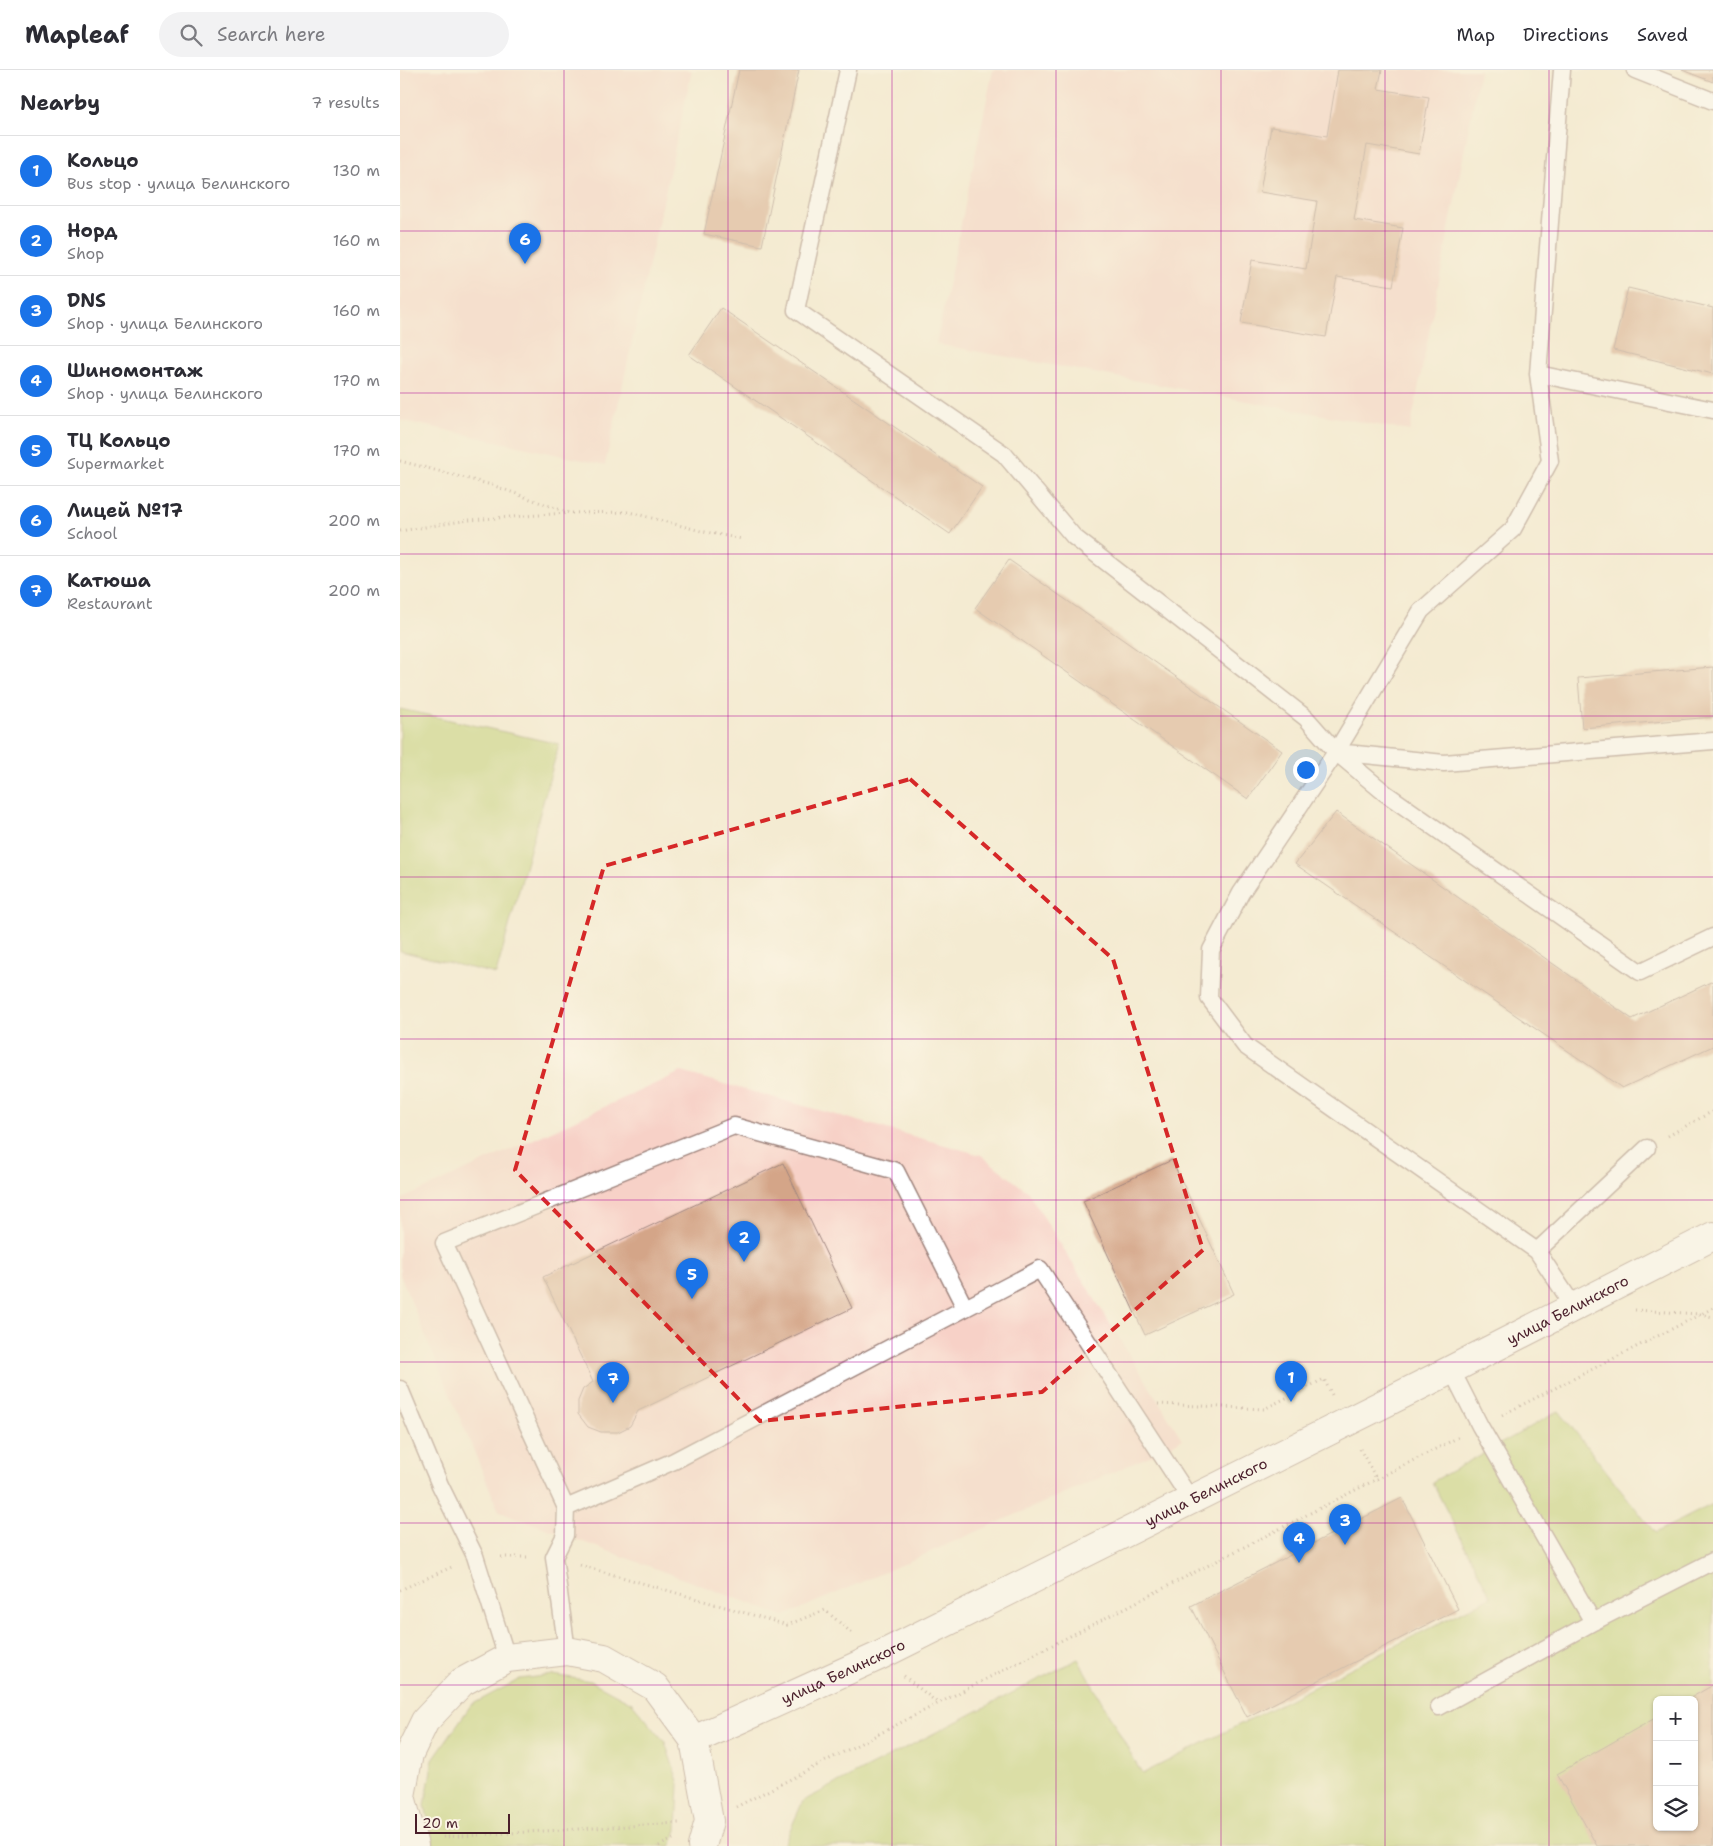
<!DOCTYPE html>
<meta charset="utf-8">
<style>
body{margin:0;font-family:"Shantell Sans",sans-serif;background:#f2f2f3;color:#2b2b33}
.controls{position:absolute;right:15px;bottom:15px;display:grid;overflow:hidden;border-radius:8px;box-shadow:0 1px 4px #0004}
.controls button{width:45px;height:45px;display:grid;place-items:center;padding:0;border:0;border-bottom:1px solid #e1e1e2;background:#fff;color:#2b2b33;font:25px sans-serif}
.scale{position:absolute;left:15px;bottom:12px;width:95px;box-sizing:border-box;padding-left:5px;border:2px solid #4a1f2b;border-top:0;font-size:14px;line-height:18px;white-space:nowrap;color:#4a1f2b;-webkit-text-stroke:4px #fcf5e5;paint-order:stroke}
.you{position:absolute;left:905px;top:699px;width:18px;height:18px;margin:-12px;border:4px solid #fff;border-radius:50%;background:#1a73e8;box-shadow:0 0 0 8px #1a73e833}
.badge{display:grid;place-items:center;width:32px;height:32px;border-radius:50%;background:#1a73e8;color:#fff;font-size:16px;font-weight:700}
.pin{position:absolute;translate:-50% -41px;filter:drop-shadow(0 1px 2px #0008)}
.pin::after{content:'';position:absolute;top:26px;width:18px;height:15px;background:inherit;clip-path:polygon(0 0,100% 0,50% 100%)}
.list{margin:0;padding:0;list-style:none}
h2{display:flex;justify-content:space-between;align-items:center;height:65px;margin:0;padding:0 20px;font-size:21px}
h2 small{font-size:16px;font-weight:400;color:#7c7c81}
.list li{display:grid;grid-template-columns:32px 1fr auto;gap:15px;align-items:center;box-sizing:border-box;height:70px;padding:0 20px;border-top:1px solid #e1e1e2}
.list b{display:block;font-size:19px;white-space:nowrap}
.list p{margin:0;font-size:16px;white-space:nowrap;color:#7c7c81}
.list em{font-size:16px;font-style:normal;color:#7c7c81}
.icon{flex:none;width:28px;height:28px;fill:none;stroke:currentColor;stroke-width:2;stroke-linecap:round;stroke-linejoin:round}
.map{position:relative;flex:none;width:1313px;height:1776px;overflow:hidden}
header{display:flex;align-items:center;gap:30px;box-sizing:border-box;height:70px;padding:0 25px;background:#fff;border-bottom:1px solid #e1e1e2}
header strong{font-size:24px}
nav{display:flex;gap:28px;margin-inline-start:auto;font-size:18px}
.search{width:350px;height:45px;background:#f2f2f3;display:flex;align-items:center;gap:12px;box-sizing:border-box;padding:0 18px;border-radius:28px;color:#7c7c81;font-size:19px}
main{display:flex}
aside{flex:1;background:#fff}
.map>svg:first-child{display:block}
</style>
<header>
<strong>Mapleaf</strong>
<div class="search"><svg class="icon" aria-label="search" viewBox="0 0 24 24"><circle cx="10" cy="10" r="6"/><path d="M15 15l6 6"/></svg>Search here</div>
<nav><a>Map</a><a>Directions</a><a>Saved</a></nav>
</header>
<main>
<aside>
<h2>Nearby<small>7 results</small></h2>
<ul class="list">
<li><span class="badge">1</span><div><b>Кольцо</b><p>Bus stop · улица Белинского</p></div><em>130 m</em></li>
<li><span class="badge">2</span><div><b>Норд</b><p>Shop</p></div><em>160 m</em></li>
<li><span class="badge">3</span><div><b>DNS</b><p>Shop · улица Белинского</p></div><em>160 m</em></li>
<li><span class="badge">4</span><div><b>Шиномонтаж</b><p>Shop · улица Белинского</p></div><em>170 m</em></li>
<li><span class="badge">5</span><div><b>ТЦ Кольцо</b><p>Supermarket</p></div><em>170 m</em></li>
<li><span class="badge">6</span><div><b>Лицей №17</b><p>School</p></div><em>200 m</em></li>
<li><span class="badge">7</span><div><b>Катюша</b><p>Restaurant</p></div><em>200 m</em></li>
</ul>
</aside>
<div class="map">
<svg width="1313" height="1776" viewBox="0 0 1313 1776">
<rect width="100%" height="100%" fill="#fcf5e5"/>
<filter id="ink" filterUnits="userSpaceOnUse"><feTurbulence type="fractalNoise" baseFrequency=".02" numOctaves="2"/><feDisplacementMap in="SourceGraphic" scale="10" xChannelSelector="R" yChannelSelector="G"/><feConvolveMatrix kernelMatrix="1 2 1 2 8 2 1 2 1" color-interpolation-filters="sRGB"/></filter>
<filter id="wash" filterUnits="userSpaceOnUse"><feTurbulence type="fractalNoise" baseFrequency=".0096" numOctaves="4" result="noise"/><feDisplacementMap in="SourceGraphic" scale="20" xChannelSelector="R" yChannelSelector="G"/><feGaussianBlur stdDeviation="1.12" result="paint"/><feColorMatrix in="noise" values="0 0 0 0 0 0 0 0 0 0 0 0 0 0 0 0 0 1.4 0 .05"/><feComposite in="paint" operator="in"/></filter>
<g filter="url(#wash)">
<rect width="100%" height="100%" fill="#f4ebd2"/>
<path fill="#f7d1c7" d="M0 0H292L205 395 0 350Z
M593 0H1080L1010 361 536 274Z
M281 1002 581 1085 628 1122 782 1369 759 1382 384 1546 99 1441 0 1205V1130Z"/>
<path fill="#bccf72" stroke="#83774e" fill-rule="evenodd" d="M0 639 159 674 96 904 0 881Z
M1159 1341 1255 1463 1313 1434V1776H383L403 1731 678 1589 742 1704 1091 1527 1032 1412ZM1257 1630H1294V1757H1257Z
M153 1605 191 1611 232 1633 265 1672 279 1714 277 1760 271 1776H34L25 1735 33 1689 71 1635 120 1609Z"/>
<g id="blocks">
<path fill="#d4a588" d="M339 0H399L362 176 304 164Z
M938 0H982L978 19 1029 27 1019 84 967 75 954 150 1003 158 993 216 937 207 926 267 841 253 852 190 906 199 917 131 860 122 871 57 927 66Z
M1282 0H1313V12Z
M1228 218 1313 238V304L1213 280Z
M321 238 582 417 550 464 289 285Z
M609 490 882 681 848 729 575 538Z
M1313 597V647L1182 658 1178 608Z
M936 742 1232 949 1313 911V976L1222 1018 895 794Z
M772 1090 834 1224 745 1265 683 1131Z
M383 1093 452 1238 238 1341 230 1356 218 1362H201L188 1357 178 1344V1331L183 1319 193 1312 143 1207Z
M1002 1428 1058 1539 847 1647 791 1536Z
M1313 1615V1776H1197L1157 1704 1257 1647V1757H1294V1630H1287Z"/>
</g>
</g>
<g filter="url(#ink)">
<use href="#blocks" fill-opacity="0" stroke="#9f857e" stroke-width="1"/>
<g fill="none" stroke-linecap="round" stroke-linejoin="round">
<g stroke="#9f857e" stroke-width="19">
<path id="lane" d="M448 0 396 240 604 384 674 467 906 648 936 682 985 723 1240 902 1313 867
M1162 0 1138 304 1150 391 1113 459 1021 541 936 682 841 823 811 880 809 928 845 976 1137 1181 1174 1237
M1235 0 1313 31
M1138 304 1313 340
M936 682 1044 693 1313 671
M1137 1181 1247 1078
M1051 1299 1080 1356 1193 1552
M0 1319 40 1415 75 1486 107 1588
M166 1438 44 1173 334 1056 496 1101 565 1238
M167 1581 154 1487 165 1465 166 1438 274 1391 640 1199 791 1430
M1039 1637 1193 1552 1313 1491"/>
</g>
<g stroke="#9f857e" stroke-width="30">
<g id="primary">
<path id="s1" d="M294 1670 479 1586 1027 1312 1313 1166"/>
<path d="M14 1776 1 1726 9 1684 25 1651 62 1612 107 1588 167 1581 204 1588 255 1617 294 1670 309 1751 302 1776"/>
</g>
</g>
<path stroke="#9f857e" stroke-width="3" stroke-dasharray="1 4" stroke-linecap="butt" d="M0 391 92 415 169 443 229 442 301 461 342 469
M0 461 69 450 166 443
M1268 1066 1313 1041
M1235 1240 1300 1244 1313 1247
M758 1334 864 1339 924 1309 933 1327
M1102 1345 1313 1238
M960 1379 977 1410
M101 1487H130
M180 1495 387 1555 425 1540 453 1564
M0 1520 54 1496
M504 1606 539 1634
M336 1737 1059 1367
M43 1767 279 1753
M259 1776 273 1769"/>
<use href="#lane" stroke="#fff" stroke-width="16"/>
<use href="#primary" stroke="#fff" stroke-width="28"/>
</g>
</g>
<path d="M0 0H1313V1776H0ZM510 709 713 889 803 1180 642 1322 360 1351 115 1100 204 796Z" fill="#f4ebd2" fill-opacity=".55" fill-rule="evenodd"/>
<path fill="none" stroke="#d62828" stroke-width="4" stroke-dasharray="10 6" stroke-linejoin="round" d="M510 709 713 889 803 1180 642 1322 360 1351 115 1100 204 796Z"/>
<path fill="none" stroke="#b5179e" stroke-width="1" stroke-opacity="0.55" d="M164 0V1776M328 0V1776M492 0V1776M656 0V1776M821 0V1776M985 0V1776M1149 0V1776M0 161H1313M0 323H1313M0 484H1313M0 646H1313M0 807H1313M0 969H1313M0 1130H1313M0 1292H1313M0 1453H1313M0 1615H1313"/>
<g text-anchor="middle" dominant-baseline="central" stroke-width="5" stroke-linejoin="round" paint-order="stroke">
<g font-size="15" fill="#4a1f2b" stroke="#fcf5e5">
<text stroke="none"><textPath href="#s1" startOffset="974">улица Белинского</textPath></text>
<text stroke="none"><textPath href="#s1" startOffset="569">улица Белинского</textPath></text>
<text stroke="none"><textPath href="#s1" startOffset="164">улица Белинского</textPath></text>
</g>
</g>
</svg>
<div class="controls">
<button>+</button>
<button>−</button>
<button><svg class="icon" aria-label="layers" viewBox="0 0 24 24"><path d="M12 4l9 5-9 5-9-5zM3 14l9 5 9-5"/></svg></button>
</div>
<div class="scale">20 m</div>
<div class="you"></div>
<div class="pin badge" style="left:891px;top:1332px">1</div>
<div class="pin badge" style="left:344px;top:1192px">2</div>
<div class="pin badge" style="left:945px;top:1475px">3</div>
<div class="pin badge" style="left:899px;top:1493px">4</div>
<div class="pin badge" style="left:292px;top:1229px">5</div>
<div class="pin badge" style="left:125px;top:194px">6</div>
<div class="pin badge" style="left:213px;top:1333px">7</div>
</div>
</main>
